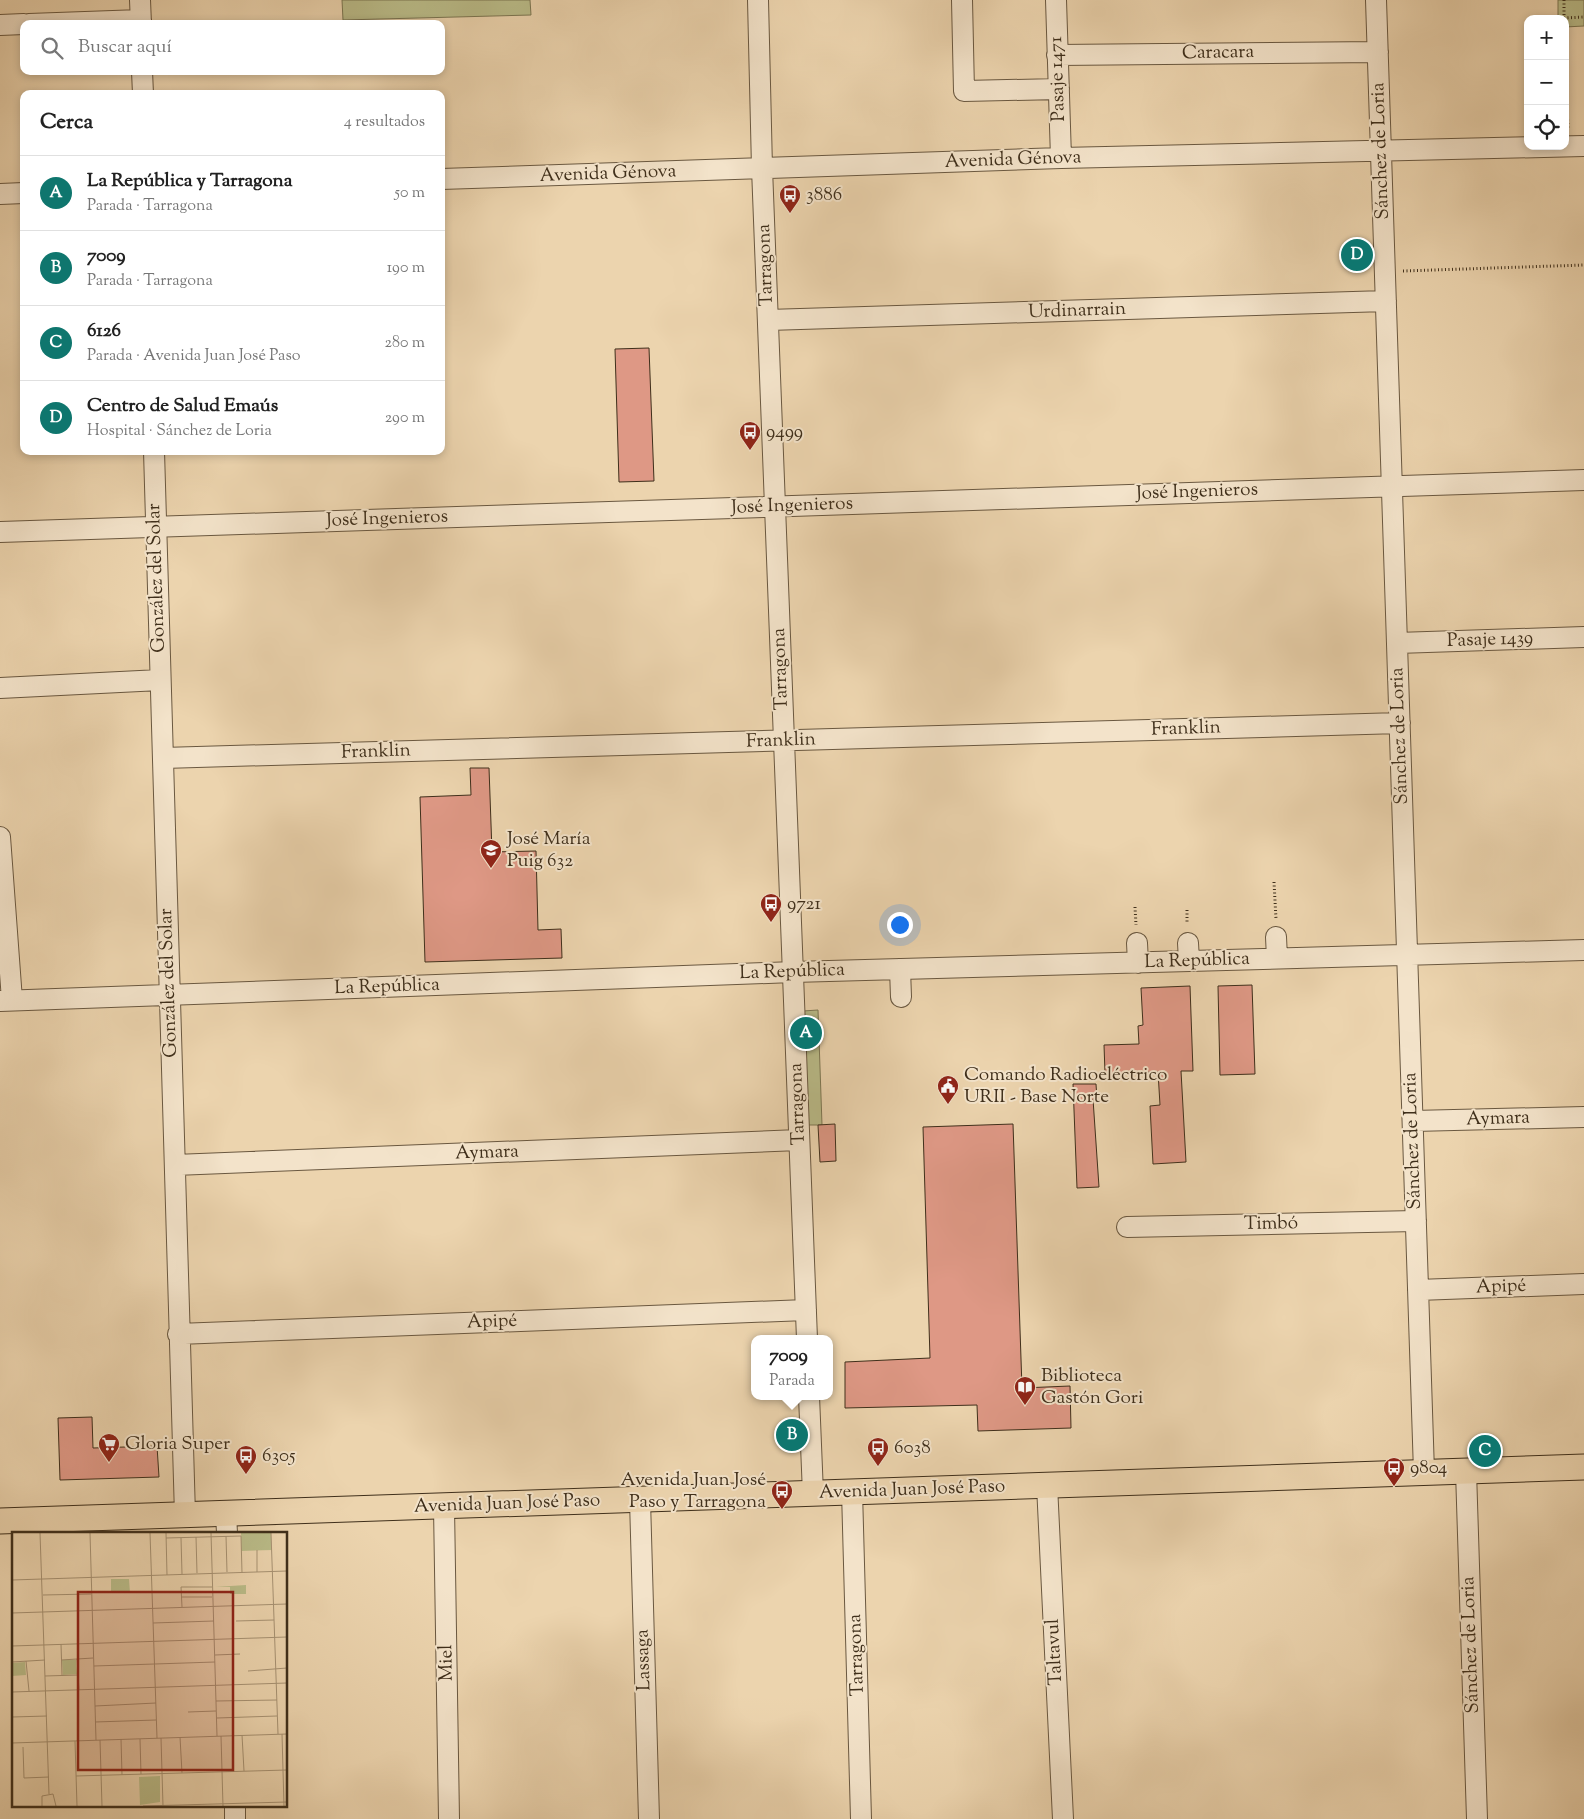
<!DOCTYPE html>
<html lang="es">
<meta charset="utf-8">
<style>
body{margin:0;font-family:"Sorts Mill Goudy",serif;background:#f2f2f2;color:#222}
.controls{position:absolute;right:15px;top:15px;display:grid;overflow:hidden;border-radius:10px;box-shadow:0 2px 8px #0003}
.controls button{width:45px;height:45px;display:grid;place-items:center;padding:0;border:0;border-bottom:1px solid #e0e0e0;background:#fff;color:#222;font:25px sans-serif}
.you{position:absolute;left:899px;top:924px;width:18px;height:18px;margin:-12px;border:4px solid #fff;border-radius:50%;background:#1a73e8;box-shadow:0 0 0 8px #1a73e833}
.badge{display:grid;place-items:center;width:32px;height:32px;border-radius:50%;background:#0f766e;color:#fff;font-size:16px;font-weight:700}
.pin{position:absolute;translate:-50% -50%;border:2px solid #fff;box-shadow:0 1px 5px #0006}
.popup{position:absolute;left:751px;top:1335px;width:82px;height:65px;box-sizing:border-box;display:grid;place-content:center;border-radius:10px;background:#fff;filter:drop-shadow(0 1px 4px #0005);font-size:16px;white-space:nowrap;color:#767676}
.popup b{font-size:19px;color:#222}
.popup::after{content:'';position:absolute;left:50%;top:100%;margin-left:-10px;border:10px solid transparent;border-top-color:#fff}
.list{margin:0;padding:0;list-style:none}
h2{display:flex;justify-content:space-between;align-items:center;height:65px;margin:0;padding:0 20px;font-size:21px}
h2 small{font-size:16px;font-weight:400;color:#767676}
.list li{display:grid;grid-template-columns:32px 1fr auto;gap:15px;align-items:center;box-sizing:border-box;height:75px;padding:0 20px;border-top:1px solid #e0e0e0}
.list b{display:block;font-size:19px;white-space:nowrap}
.list p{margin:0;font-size:16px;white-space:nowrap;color:#767676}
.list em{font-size:16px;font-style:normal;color:#767676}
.icon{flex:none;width:28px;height:28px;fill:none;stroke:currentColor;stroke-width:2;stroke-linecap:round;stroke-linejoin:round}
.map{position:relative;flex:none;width:1584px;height:1819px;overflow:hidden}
.search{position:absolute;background:#fff;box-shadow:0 2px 8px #0003;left:20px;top:20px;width:425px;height:55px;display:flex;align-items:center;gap:12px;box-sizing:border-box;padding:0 18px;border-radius:10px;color:#767676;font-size:19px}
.panel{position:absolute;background:#fff;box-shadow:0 2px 8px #0003;left:20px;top:90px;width:425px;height:365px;border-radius:10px}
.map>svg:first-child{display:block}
</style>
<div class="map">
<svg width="1584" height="1819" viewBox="0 0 1584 1819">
<rect width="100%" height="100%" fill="#ecd4ae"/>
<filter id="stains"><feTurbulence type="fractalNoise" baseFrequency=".004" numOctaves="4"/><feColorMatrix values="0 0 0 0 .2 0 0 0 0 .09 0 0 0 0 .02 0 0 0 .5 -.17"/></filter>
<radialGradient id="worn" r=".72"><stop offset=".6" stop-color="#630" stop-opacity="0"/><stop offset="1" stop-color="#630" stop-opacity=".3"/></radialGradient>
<path fill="#babc89" stroke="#7c7652" d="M342 0H530L531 15 343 20Z
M1558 0H1584V26L1565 27V19H1558Z
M818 1010 822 1125H808L803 1011Z"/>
<path fill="#de9885" stroke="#3f2f1b" d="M649 348 654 481 619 482 615 349Z
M470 768H489L492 852 536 851 538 930 561 929 562 958 425 962 420 797 471 795Z
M1252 985 1255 1074 1220 1075 1218 986Z
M1190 986 1193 1071H1181L1186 1162 1153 1164 1150 1106 1160 1105 1158 1072 1105 1073 1104 1045 1139 1044 1138 1026 1143 1025 1141 988Z
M1073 1084H1096L1097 1099H1093L1099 1187 1077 1188Z
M835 1124 836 1161 820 1162 818 1125Z
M1013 1124 1022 1388 1070 1386 1071 1428 978 1431 977 1405 845 1408V1362L930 1358 923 1127Z
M92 1417 93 1448 157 1446 159 1477 60 1480 58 1418Z"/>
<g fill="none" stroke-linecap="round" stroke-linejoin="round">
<g stroke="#6a5840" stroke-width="22">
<path id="minor" d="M140 0 141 24
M758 0 762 168 807 1339
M962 0 964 91 1059 89
M1056 0 1061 158
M1376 0 1424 1472
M29 24 141 20
M0 25 24 24
M1057 55 1378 52
M142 71 143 94
M441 179 1061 158 1584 146
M0 194 24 193
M768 320 1386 301
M154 451 185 1515
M0 532 1584 480
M1397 643 1584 637
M0 688 160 680
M163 758 1400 723
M0 837 12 1000
M1276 937 1277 958
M1137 943 1138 963
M1188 943 1189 961
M900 969 901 997
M0 1001 793 972 1584 950
M1413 1121 1584 1117
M175 1165 799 1140
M1127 1227 1416 1221
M1418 1290 1584 1284
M178 1334 806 1310
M809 1396 813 1494
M1466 1471 1477 1819
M1047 1485 1063 1819
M852 1491 861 1819
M640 1500 649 1819
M444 1507 449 1819
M226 1514 227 1533
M235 1805V1819"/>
</g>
<g stroke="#3f2f1b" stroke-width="27">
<path id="major" d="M0 1521 1584 1467"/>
</g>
<path stroke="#3f2f1b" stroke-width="3" stroke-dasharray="1 2.5" stroke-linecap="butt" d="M1564 0V18
M1564 18 1584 17
M1565 53 1568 129
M1403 271 1584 265
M1274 882 1276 919
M1135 907 1136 925
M1187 910V924"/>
<use href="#minor" stroke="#f3e3ca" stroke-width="20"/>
<use href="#major" stroke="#ecd4ae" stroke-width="25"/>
</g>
<defs>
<g id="bus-pin" transform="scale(1.125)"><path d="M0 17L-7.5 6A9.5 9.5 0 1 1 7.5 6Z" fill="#8f2418" stroke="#f3e3ca"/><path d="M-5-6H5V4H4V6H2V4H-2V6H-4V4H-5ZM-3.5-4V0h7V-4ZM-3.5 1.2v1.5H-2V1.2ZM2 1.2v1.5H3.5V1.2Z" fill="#fff"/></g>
<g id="school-pin" transform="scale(1.125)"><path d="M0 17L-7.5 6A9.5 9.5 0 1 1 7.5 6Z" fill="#8f2418" stroke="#f3e3ca"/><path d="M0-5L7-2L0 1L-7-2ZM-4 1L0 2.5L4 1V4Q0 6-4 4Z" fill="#fff"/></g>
<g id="civic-pin" transform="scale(1.125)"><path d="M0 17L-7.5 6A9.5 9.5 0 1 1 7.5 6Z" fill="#8f2418" stroke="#f3e3ca"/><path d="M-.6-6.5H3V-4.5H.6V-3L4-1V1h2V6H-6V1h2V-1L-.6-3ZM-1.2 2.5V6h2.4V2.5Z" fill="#fff"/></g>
<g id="library-pin" transform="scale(1.125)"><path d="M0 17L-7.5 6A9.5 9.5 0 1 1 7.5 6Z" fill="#8f2418" stroke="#f3e3ca"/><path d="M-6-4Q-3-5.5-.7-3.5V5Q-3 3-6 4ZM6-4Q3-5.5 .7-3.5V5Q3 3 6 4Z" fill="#fff"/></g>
<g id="supermarket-pin" transform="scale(1.125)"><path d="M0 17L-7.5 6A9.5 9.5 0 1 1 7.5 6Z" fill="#8f2418" stroke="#f3e3ca"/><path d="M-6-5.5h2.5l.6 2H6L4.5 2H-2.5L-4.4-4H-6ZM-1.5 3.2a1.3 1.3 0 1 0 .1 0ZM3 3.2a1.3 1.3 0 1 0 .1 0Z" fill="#fff"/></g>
</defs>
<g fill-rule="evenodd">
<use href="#bus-pin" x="790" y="195"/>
<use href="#bus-pin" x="750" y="432"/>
<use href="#school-pin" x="491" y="850"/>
<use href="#bus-pin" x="771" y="904"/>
<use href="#civic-pin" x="948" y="1086"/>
<use href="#library-pin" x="1025" y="1387"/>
<use href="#supermarket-pin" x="109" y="1444"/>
<use href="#bus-pin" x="878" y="1448"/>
<use href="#bus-pin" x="246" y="1456"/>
<use href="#bus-pin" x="1394" y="1468"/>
<use href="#bus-pin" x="782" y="1491"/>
</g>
<g text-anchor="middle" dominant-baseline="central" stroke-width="4" stroke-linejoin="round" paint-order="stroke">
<g font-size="19" fill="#3f2f1b" stroke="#f3e3ca">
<text transform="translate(1218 53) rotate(-1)">Caracara</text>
<text transform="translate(1058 79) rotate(-92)">Pasaje 1471</text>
<text transform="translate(1381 151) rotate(-92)">Sánchez de Loria</text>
<text transform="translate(1013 160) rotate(-2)">Avenida Génova</text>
<text transform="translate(608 174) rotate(-2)">Avenida Génova</text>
<text transform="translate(766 265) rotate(-92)">Tarragona</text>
<text transform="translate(1077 311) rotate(-2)">Urdinarrain</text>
<text transform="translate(1197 492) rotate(-2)">José Ingenieros</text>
<text transform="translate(792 506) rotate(-2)">José Ingenieros</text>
<text transform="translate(387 519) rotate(-2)">José Ingenieros</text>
<text transform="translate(157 578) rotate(-92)">González del Solar</text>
<text transform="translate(1490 640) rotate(-2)">Pasaje 1439</text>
<text transform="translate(781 669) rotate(-92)">Tarragona</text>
<text transform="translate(1186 729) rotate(-2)">Franklin</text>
<text transform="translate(1400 736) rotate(-92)">Sánchez de Loria</text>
<text transform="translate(781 741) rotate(-2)">Franklin</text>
<text transform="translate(376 752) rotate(-2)">Franklin</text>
<text transform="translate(1197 961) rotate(-2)">La República</text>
<text transform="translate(792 972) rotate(-2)">La República</text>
<text transform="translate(169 983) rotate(-92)">González del Solar</text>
<text transform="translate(387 987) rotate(-2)">La República</text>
<text transform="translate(798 1104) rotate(-92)">Tarragona</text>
<text transform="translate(1498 1119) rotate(-2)">Aymara</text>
<text transform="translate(1413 1141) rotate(-92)">Sánchez de Loria</text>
<text transform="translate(487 1153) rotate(-2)">Aymara</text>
<text transform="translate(1271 1224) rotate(-1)">Timbó</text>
<text transform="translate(1501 1287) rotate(-2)">Apipé</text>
<text transform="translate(492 1322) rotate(-2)">Apipé</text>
<text transform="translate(912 1490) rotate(-2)">Avenida Juan José Paso</text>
<text transform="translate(507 1504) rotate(-2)">Avenida Juan José Paso</text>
<text transform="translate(1471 1645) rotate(-92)">Sánchez de Loria</text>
<text transform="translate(1055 1652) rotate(-93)">Taltavul</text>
<text transform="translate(857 1655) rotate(-92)">Tarragona</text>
<text transform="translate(644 1660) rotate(-92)">Lassaga</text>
<text transform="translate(447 1663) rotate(-91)">Miel</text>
</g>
<g font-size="19" fill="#3f2f1b" stroke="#f3e3ca" text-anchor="start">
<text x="806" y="195">3886</text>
<text x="766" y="432">9499</text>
<text x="507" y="839">José María<tspan x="507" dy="22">Puig 632</tspan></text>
<text x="787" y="904">9721</text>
<text x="964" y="1075">Comando Radioeléctrico<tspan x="964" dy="22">URII - Base Norte</tspan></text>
<text x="1041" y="1376">Biblioteca<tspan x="1041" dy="22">Gastón Gori</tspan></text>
<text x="125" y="1444">Gloria Super</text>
<text x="894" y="1448">6038</text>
<text x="262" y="1456">6305</text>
<text x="1410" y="1468">9804</text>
<text x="766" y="1480" text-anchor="end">Avenida Juan José<tspan x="766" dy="22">Paso y Tarragona</tspan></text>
</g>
</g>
<g transform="translate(12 1532)">
<rect width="275" height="275" fill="#ecd4ae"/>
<path d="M229 1H259L260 18 229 19ZM99 47H117L118 61H99ZM234 53V62H218V55H203ZM50 128H64L65 142 51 143ZM13 130 14 143 0 144V131ZM148 244V270L128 273 127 245Z" fill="#babc89"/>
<path fill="none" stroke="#a79273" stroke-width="1" d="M28 1 37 262M78 1 84 208M138 1 145 206M154 1 155 43M199 1 205 204M259 1 266 202M214 4 215 40M184 5 185 41M154 6 229 4 230 41M169 6 170 42M245 18V40M0 48 275 39M31 63 79 62M169 65H200M170 75 169 55H200M0 81 275 72M224 89 262 88M141 91 202 89M49 112 50 143M0 114 275 105M203 123 228 122M49 128 65 127M14 129 17 159M0 130 33 128M82 134 203 130M236 139 275 136M33 144 66 143M67 158 65 127 81 126M0 160 275 151M204 169 265 168M83 174 144 171M176 180 204 179M0 185 35 184M205 186 265 184M83 190 144 188M270 202 272 274M230 203 232 239M209 204 211 274M168 205 170 241M149 206 151 274M109 207 110 243M128 207 129 242M88 208 90 274M63 209 65 274M0 211 275 202M11 215 12 246 37 245M64 244 275 238M30 274V264L41 262 44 274M131 274 275 270"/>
<path fill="#8f2418" fill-opacity="0.15" stroke="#8f2418" stroke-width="2.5" d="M66 60H221V238H66Z"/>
<rect width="275" height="275" fill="none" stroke="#3f2f1b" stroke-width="2.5"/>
</g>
<rect width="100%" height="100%" filter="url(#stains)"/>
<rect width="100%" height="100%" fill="url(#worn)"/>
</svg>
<div class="controls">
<button>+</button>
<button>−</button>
<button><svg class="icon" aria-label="locate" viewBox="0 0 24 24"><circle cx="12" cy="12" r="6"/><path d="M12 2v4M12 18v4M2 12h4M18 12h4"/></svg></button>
</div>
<div class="you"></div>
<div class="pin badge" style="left:806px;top:1033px">A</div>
<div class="pin badge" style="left:792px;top:1435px">B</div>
<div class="popup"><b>7009</b>Parada</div>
<div class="pin badge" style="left:1485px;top:1451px">C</div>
<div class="pin badge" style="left:1357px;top:255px">D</div>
<div class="search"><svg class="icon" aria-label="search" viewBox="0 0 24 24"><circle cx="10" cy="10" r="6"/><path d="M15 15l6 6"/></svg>Buscar aquí</div>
<section class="panel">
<h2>Cerca<small>4 resultados</small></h2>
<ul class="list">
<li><span class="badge">A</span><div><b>La República y Tarragona</b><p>Parada · Tarragona</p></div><em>50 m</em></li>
<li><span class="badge">B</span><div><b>7009</b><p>Parada · Tarragona</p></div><em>190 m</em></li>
<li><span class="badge">C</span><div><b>6126</b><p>Parada · Avenida Juan José Paso</p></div><em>280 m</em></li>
<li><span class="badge">D</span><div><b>Centro de Salud Emaús</b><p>Hospital · Sánchez de Loria</p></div><em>290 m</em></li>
</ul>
</section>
</div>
